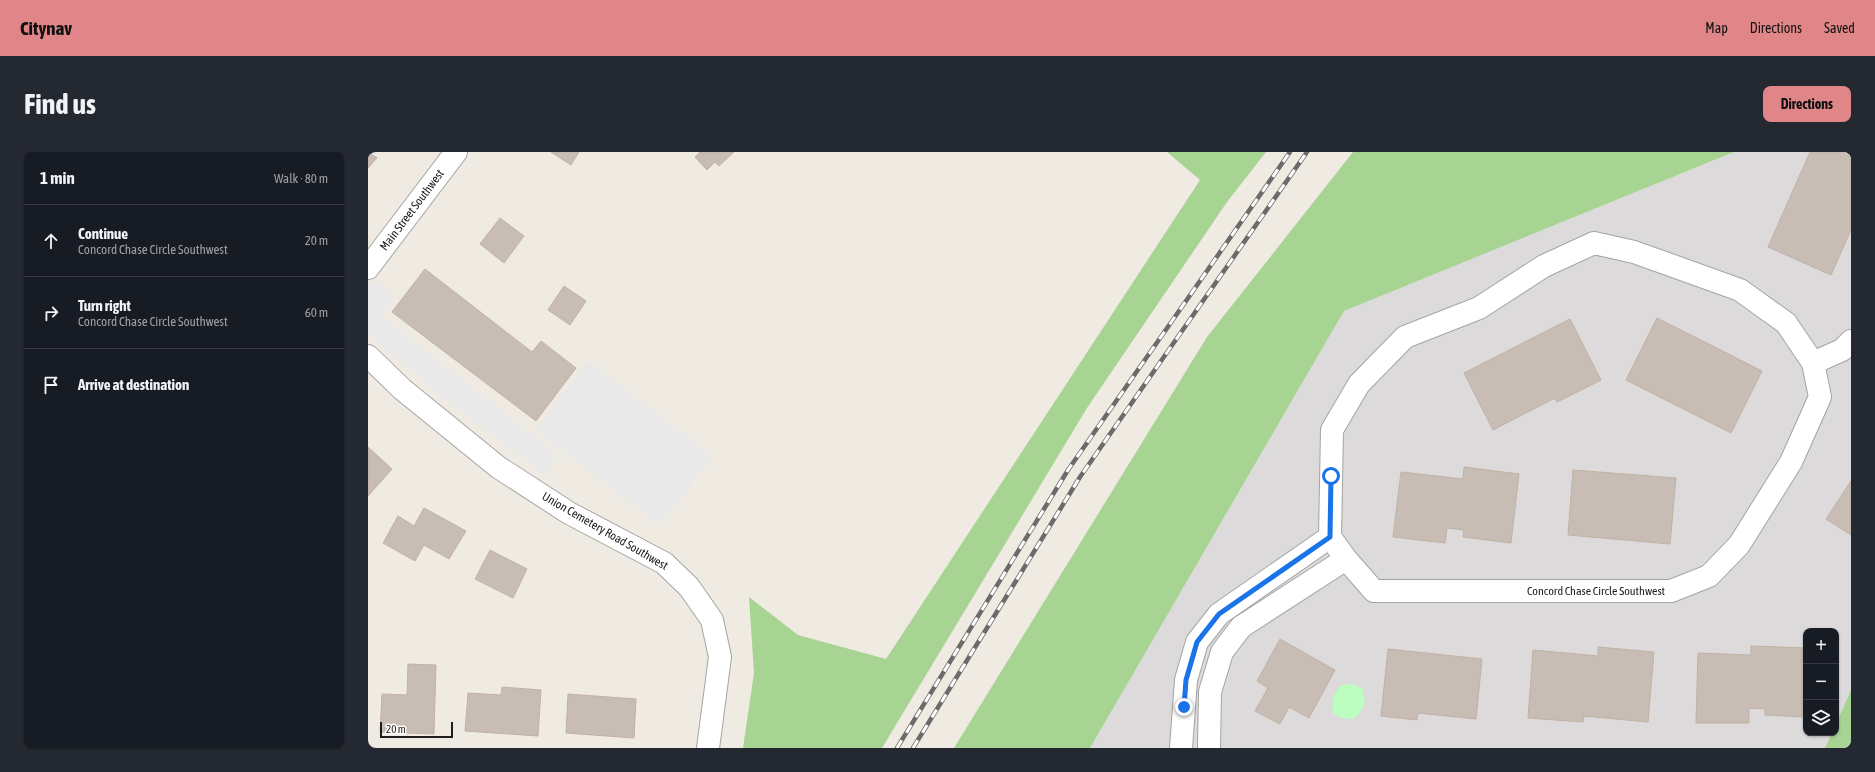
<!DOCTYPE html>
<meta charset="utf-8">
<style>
body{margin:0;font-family:"Asap Condensed",sans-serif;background:#242831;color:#f1f3f6}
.controls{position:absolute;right:12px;bottom:12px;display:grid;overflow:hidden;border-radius:8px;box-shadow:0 1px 3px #0004}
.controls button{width:36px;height:36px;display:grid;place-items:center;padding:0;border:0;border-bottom:1px solid #363941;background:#171b24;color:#f1f3f6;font:20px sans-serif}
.scale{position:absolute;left:12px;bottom:10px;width:73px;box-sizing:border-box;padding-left:4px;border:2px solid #1d1d1d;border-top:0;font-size:11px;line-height:14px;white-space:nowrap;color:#1d1d1d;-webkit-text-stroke:3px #fff;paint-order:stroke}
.stop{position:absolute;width:12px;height:12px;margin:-9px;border:3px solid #1a73e8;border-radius:50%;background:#fff}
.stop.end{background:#1a73e8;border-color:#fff;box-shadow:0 1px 4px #0008}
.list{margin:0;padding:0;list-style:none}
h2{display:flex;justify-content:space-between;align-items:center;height:52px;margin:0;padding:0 16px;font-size:17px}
h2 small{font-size:13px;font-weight:400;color:#9ea1a6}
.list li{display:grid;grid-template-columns:26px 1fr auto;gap:12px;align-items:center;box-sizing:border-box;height:72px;padding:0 16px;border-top:1px solid #363941}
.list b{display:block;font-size:15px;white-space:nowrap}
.list p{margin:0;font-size:13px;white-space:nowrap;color:#9ea1a6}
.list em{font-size:13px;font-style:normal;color:#9ea1a6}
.icon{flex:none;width:22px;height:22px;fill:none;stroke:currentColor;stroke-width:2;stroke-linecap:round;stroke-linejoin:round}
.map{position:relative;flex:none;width:1483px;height:596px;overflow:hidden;border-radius:8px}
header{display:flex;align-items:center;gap:24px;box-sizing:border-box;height:56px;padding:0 20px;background:#e08688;color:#111}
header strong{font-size:19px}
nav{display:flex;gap:22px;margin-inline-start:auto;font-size:14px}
.intro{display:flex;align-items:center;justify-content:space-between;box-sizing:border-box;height:96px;padding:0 24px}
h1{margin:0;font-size:28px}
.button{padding:10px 18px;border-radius:8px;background:#e08688;color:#111;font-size:14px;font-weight:700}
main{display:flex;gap:24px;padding:0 24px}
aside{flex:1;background:#171b24;border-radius:8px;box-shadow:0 1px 3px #0004}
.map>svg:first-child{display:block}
</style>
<header>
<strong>Citynav</strong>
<nav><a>Map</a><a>Directions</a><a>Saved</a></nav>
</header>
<div class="intro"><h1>Find us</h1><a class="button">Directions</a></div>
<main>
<aside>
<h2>1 min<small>Walk · 80 m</small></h2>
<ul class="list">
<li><svg class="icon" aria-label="ahead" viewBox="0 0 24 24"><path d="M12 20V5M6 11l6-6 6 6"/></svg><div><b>Continue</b><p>Concord Chase Circle Southwest</p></div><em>20 m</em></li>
<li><svg class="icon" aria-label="right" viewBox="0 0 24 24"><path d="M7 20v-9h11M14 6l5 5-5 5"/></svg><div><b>Turn right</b><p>Concord Chase Circle Southwest</p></div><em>60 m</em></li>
<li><svg class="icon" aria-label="arrive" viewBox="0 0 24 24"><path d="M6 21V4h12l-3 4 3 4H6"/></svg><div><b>Arrive at destination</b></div></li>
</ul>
</aside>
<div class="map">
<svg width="1483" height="596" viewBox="0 0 1483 596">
<rect width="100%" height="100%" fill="#f0ebe2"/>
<path fill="#dcdada" d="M1366 0H1483V538L1468 572V479H1438V581H1464L1457 596H722L976 159Z"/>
<path fill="#a7d393" d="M799 0H898L859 50 719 256 514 596H375L386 521 381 445 430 483 518 507 832 28Z
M985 0H1366L976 159 722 596H586L839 185Z
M1483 538V596H1457L1464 581H1468V572Z"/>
<path fill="#bbfebf" d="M982 532 994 536C999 551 997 557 985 567L973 566 965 561C963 550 965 543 972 534Z"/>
<path fill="#e9e9e9" d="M6 126 26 145 12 163 190 303 177 323 61 235 0 181V134Z
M220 209 345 304 292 373 167 278Z"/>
<path fill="#c8bdb5" stroke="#c2b1a3" d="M0 0 9 6 0 16Z
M183 0H211L203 13Z
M332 0H366L351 14 347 10 339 18 327 5Z
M1442 0H1483V78L1463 123 1400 95Z
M132 66 156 84 136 111 112 92Z
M57 117 164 200 173 189 208 216 168 269 24 160Z
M196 134 218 149 202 173 180 158Z
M1289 166 1394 219 1363 281 1258 228Z
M1202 167 1233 228 1189 250 1187 246 1125 278 1096 221Z
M0 295 24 317 0 344Z
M1096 315 1151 322 1143 391 1095 385 1096 378 1079 376 1077 391 1025 385 1033 320 1095 327Z
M1205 318 1308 326 1302 392 1200 383Z
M1483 329V383L1458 367Z
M56 356 98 379 81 407 56 393 47 409 15 391 30 364 46 374Z
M122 398 159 417 145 446 107 427Z
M912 487 967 518 941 566 921 555 912 572 887 559 900 536 889 529Z
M1383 494 1438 496V565L1397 563V557L1381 556V571H1328L1330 501 1383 503Z
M1230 495 1286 500 1280 570 1216 564 1215 570 1160 566 1165 498 1230 504Z
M1020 497 1114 507 1108 567 1050 561 1049 568 1013 564Z
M40 512 68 513 66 582 12 580 14 542 39 543Z
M134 535 173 538 170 584 97 579 100 541 133 543Z
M200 542 268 547 266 586 198 581Z"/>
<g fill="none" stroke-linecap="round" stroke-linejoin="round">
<g stroke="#a4a4a4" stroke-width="24">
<path id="minor" d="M1226 91 1266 100 1372 138 1418 171 1445 211 1452 245 1423 310 1371 393 1341 424 1303 439H1006L978 407 962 385 964 278 991 232 1037 185 1111 156 1176 114Z
M0 116 88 0
M0 204 34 237 130 315 201 361 296 411 321 435 344 468 352 505 340 596
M1445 211 1474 198 1483 189
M813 596 818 528 829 490 851 462 962 385
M841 596 842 540 854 500 873 475 978 407"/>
</g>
<use href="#minor" stroke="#fff" stroke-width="22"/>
<g stroke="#6b6b6b" stroke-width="4.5">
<path id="rail" d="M529 596 700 318 922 0
M545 596 712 325 939 0"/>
</g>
<use href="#rail" stroke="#fff" stroke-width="3" stroke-dasharray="9" stroke-linecap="butt"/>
</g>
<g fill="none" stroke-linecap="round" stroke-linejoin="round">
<path stroke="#1a73e8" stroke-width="5" d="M816 555 818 528 829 490 851 462 962 385 963 324"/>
</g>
<g text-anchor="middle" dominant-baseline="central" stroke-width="3.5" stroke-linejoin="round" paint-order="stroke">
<g font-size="12" fill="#1d1d1d" stroke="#fff">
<text transform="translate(44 58) rotate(-53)">Main Street Southwest</text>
<text transform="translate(237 379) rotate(30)">Union Cemetery Road Southwest</text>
<text x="1228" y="439">Concord Chase Circle Southwest</text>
</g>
</g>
</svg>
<div class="controls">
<button>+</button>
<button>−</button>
<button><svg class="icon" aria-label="layers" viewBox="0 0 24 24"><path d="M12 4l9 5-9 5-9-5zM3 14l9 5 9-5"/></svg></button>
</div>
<div class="scale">20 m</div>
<div class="stop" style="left:963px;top:324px"></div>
<div class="stop end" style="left:816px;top:555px"></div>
</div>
</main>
